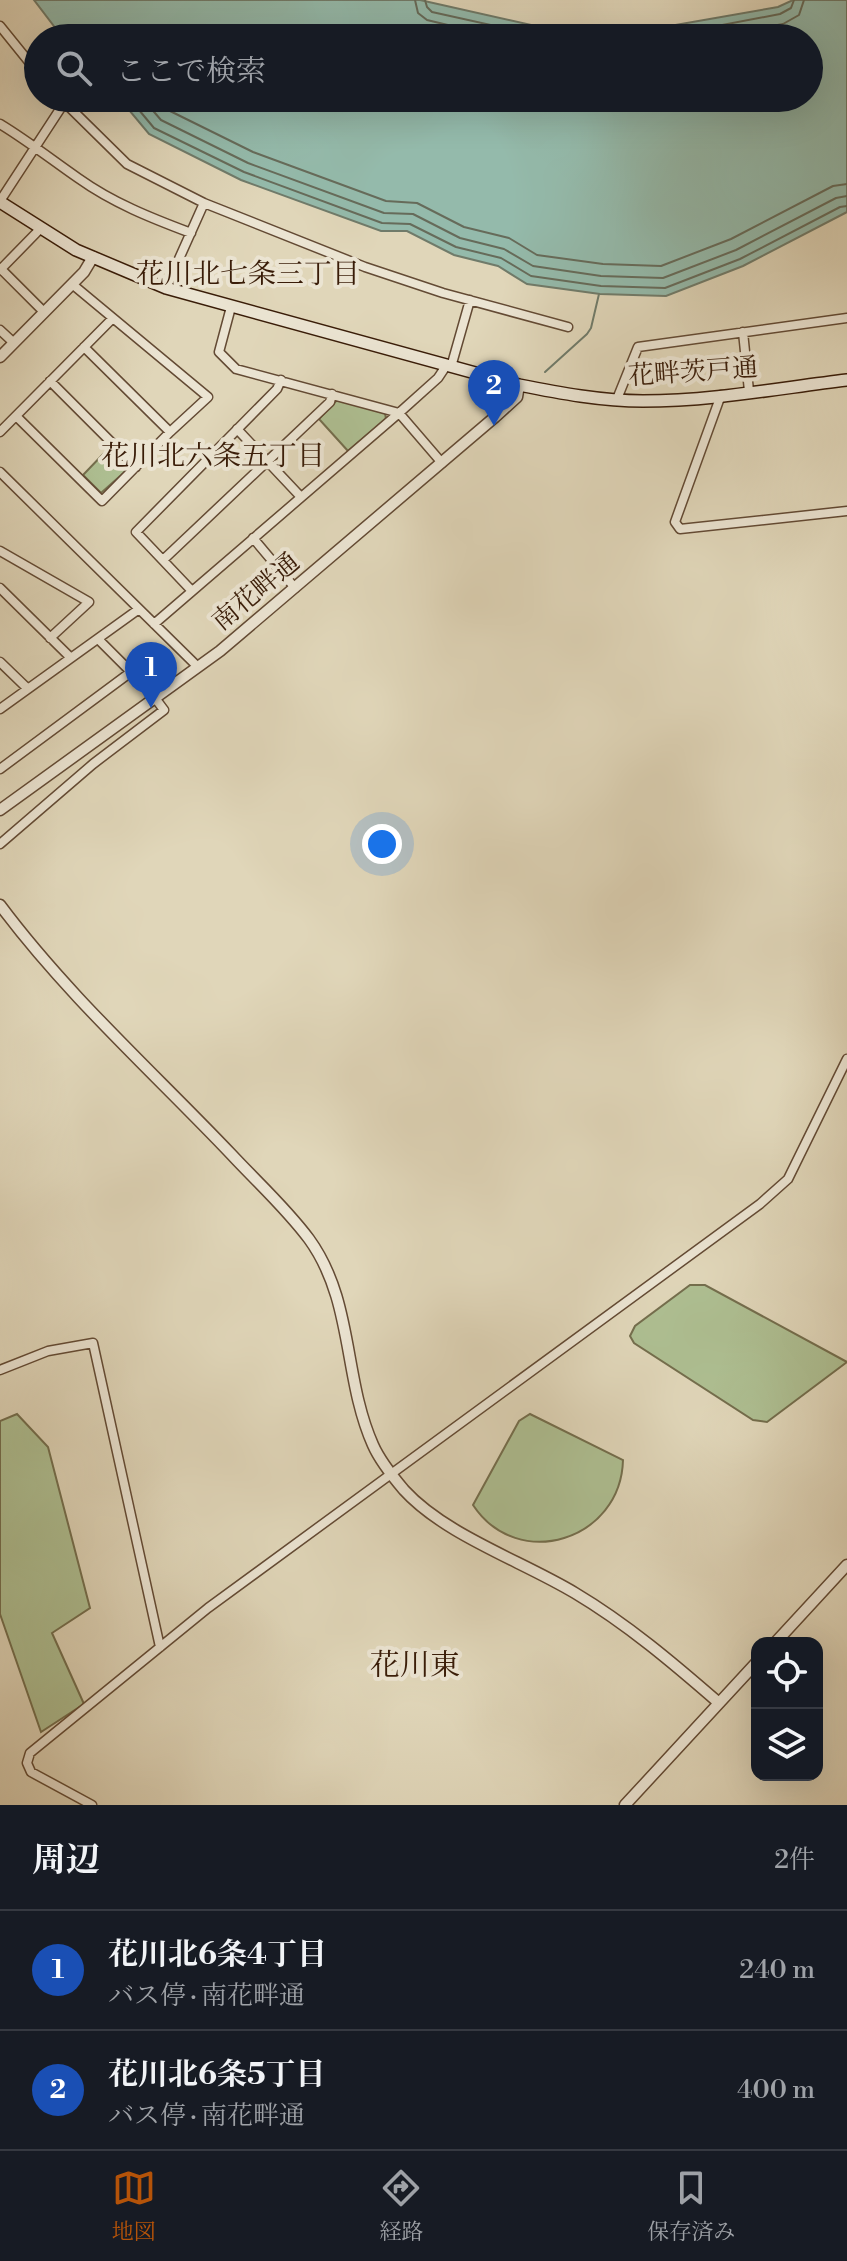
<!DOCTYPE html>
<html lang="ja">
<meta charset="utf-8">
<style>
body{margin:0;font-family:"Libre Bodoni","Noto Serif JP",serif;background:#20242c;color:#f1f3f6}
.controls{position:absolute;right:24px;bottom:24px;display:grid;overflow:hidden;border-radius:16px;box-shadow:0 8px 32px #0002}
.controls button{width:72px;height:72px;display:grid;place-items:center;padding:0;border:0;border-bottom:2px solid #363941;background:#171b24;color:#f1f3f6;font:40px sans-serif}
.you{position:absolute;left:382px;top:844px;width:28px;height:28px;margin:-20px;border:6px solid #fff;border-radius:50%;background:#1a73e8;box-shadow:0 0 0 12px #1a73e833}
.badge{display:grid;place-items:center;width:52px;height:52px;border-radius:50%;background:#b45309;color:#fff;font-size:26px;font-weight:700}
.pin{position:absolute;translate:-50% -66px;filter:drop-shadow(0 2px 4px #0008)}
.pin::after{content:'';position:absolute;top:42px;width:28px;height:24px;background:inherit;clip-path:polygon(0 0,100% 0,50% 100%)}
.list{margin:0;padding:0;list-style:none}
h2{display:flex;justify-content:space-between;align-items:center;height:104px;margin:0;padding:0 32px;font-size:34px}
h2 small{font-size:26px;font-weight:400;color:#9ea1a6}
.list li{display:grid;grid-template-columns:52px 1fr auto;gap:24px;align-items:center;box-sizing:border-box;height:120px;padding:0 32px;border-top:2px solid #363941}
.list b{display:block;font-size:30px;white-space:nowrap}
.list p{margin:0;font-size:26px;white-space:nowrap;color:#9ea1a6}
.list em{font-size:26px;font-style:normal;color:#9ea1a6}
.icon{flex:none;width:44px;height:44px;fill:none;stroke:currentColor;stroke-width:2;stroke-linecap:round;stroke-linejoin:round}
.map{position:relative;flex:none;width:847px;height:1805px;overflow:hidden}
.search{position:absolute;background:#171b24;box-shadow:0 8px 32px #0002;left:24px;right:24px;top:24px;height:88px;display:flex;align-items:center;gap:20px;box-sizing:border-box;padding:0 28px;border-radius:44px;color:#9ea1a6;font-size:30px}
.sheet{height:344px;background:#171b24}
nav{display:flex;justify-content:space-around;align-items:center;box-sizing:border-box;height:112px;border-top:2px solid #363941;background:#171b24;font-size:22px;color:#9ea1a6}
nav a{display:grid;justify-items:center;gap:4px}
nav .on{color:#b45309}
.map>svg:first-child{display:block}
</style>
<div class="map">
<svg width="847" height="1805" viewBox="0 0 847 1805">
<rect width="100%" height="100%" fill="#e0d6b9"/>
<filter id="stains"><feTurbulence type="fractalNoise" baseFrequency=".0025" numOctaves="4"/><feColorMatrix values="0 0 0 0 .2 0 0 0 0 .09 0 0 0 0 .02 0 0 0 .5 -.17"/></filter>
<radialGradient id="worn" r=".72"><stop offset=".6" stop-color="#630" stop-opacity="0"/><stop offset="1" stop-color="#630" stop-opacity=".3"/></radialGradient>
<path fill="#aebf92" stroke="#746e4d" stroke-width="2" d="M337 400 385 413 386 419 348 451 319 419Z
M109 448 128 466V469L101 493 83 475Z
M690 1285H705L847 1362 767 1422 753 1420 634 1343 630 1336 635 1326Z
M17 1414 48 1447 90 1608 52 1633 84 1704 41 1732 0 1614V1421Z
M530 1414 623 1460C621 1540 518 1573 473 1505L519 1421Z"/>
<path fill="#94baab" stroke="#707b6a" stroke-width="2" d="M34 0H420L589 38H63Z
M793 0H847V212L743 266 666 296 600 294 527 284 498 266 454 255 407 231H381L241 180 149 134 119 98H809V38H601L778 7Z"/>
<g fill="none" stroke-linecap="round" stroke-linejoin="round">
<path stroke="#666b5a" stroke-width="2" d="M415 0 418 13 427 20 502 38
M425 0 427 7 432 12 550 38
M654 38 780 14 791 8 794 0
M706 38 783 24 799 15 804 0
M129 98 154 128 244 172 382 223 410 224 456 247 501 258 531 276 601 286 665 288 740 259 840 207 847 206
M142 98 161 120 248 163 384 213 413 214 460 238 504 249 533 266 601 276 663 278 736 250 836 198 847 196
M158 98 168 110 253 152 386 201 417 203 464 227 509 238 537 255 603 264 661 266 731 239 833 186 847 184"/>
<path stroke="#707b6a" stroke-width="2" d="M545 372 587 334 591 328 599 294"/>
<g stroke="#634a34" stroke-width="11">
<path id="minor" d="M0 26 38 73
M60 98 127 164 204 203 365 267 443 293 568 327
M0 124C28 141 52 160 78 178 113 203 151 218 191 233
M0 201 64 103
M1 269 44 312
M0 270 41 228
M166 288 204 203
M231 307 219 352 236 369 399 413 442 463
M0 330 14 343
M743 332 749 391
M84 347 170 432
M451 367 470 300
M50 381 136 467
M721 395 675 522 680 529 847 511
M617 399 638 347 847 318
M16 416 102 501 170 432 208 397 72 284
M237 429 301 497
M0 432 112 319
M0 472 198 667
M253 538 295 588
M0 551 89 602 50 638
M163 560 330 402 332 394
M0 588 71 658
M192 591 136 532 277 389 281 380
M154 624 399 413 438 378 446 366
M0 662 28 689
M0 709 139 609
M0 769 131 672 98 639
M0 844 93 764 164 710 155 698
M0 1370 48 1351 93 1343 160 1647
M92 1805 31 1772 27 1763 30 1753 208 1608 760 1204 788 1179 847 1059"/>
</g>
<g stroke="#634a34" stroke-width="13">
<path id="tertiary" d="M0 357 84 272 93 257
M0 810 220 651 495 417 517 397 519 385
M0 905C68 996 153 1072 231 1154 257 1182 286 1208 309 1239 354 1301 343 1378 373 1445 380 1461 393 1477 404 1490 445 1535 522 1561 575 1593 627 1624 673 1663 719 1703
M775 1643 847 1565
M625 1805 757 1662"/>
</g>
<g stroke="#391c08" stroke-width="14">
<path id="secondary" d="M0 202 76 250 166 288 519 385C559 393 602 401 643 401 711 401 780 388 847 380"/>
</g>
<use href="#minor" stroke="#ebe4d2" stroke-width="8"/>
<use href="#tertiary" stroke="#ebe4d2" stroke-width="10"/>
<use href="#secondary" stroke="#ebe4d2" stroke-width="11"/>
</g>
<g text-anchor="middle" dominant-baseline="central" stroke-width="8" stroke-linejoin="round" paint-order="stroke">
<g font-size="26" fill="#391c08" stroke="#ebe4d2">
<text transform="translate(693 372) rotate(-4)">花畔茨戸通</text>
<text transform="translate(256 592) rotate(-40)">南花畔通</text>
</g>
<g font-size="28" fill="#391c08" stroke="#ebe4d2">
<text x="248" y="274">花川北七条三丁目</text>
<text x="213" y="456">花川北六条五丁目</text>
</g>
<g font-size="30" fill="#391c08" stroke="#ebe4d2">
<text x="415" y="1666">花川東</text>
</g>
</g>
<rect width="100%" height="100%" filter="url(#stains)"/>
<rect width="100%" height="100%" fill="url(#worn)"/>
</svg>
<div class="controls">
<button><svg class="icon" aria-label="locate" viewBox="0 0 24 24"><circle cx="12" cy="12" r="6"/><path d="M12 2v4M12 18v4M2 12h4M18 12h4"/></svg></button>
<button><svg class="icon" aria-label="layers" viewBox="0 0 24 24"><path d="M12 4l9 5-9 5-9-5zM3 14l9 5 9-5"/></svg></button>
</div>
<div class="you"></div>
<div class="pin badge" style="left:151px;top:708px;background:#1a4fb4">1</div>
<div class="pin badge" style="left:494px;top:426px;background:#1a4fb4">2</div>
<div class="search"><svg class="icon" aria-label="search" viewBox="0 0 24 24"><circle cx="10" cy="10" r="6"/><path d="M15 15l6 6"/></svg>ここで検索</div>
</div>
<section class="sheet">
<h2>周辺<small>2件</small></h2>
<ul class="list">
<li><span class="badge" style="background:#1a4fb4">1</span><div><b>花川北6条4丁目</b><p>バス停 · 南花畔通</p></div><em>240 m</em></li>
<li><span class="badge" style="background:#1a4fb4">2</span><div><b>花川北6条5丁目</b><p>バス停 · 南花畔通</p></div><em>400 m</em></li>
</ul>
</section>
<nav>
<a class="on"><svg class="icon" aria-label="map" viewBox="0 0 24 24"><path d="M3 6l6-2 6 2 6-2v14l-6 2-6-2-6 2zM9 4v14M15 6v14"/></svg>地図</a>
<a><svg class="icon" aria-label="directions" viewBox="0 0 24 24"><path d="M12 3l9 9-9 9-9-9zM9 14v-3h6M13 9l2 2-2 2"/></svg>経路</a>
<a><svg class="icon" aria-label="saved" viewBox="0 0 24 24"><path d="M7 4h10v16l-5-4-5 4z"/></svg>保存済み</a>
</nav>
